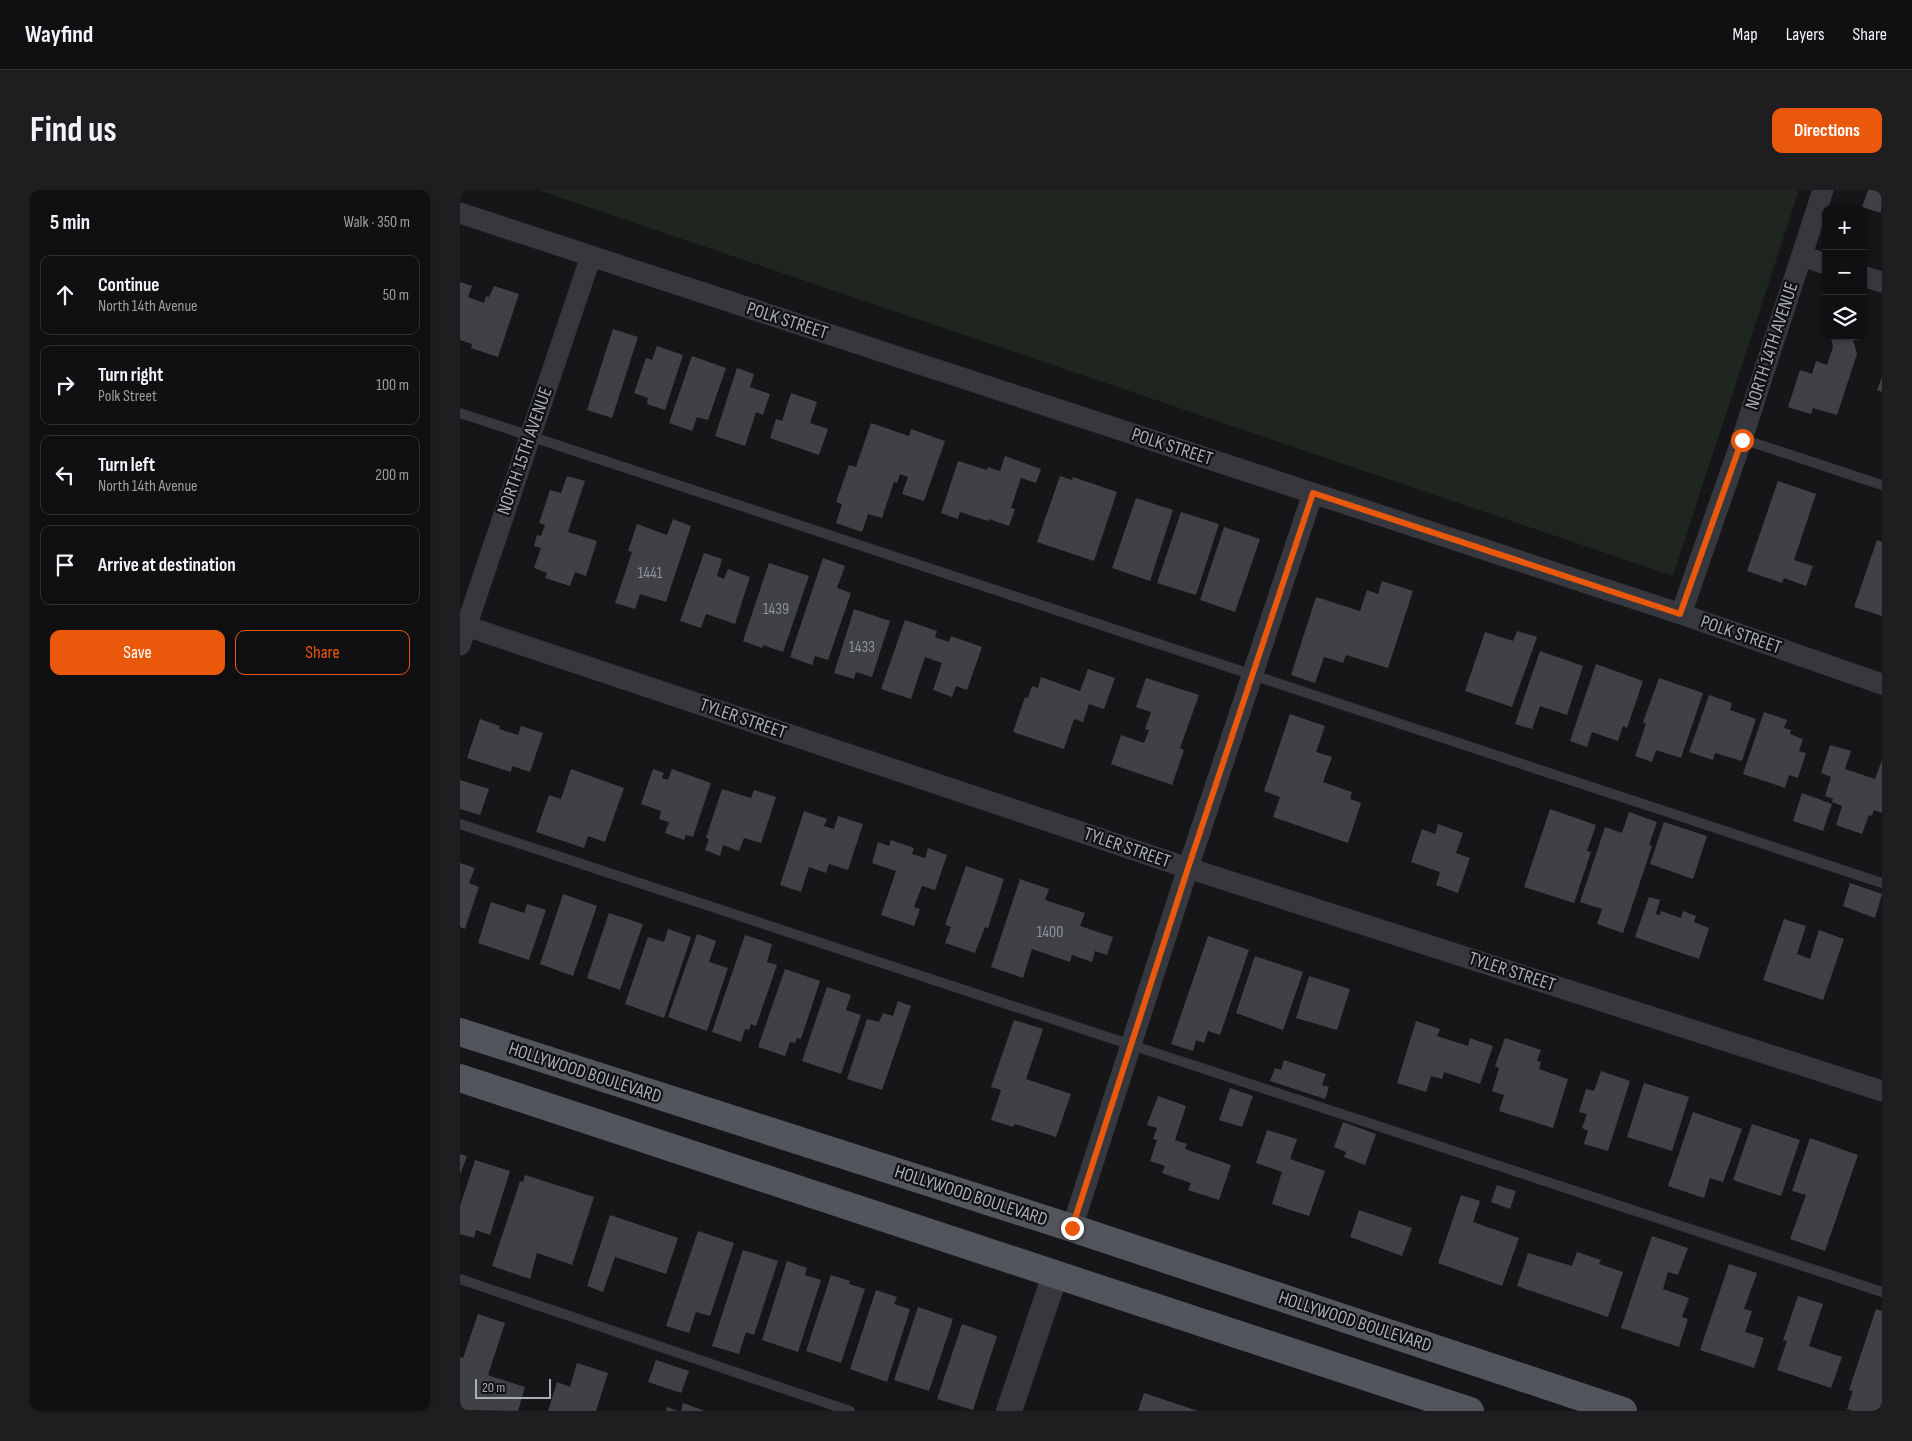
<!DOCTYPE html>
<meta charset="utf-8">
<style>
body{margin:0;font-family:"Sofia Sans Condensed",sans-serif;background:#1e1e20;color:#f1f3f6}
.controls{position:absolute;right:15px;top:15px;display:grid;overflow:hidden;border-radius:10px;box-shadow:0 1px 4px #0004}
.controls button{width:45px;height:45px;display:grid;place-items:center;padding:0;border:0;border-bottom:1px solid #303032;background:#101012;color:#f1f3f6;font:25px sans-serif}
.scale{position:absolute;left:15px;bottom:12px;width:76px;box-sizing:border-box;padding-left:5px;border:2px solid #a8adb8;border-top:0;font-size:14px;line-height:18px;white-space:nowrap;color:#a8adb8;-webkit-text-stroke:4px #111113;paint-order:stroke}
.stop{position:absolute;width:15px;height:15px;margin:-11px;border:4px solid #ea580c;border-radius:50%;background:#fff}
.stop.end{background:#ea580c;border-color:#fff;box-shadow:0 1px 5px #0008}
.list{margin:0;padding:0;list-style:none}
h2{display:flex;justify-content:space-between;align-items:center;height:65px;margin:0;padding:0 20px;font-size:21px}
h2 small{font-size:16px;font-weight:400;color:#9c9d9f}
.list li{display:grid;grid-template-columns:32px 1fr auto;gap:15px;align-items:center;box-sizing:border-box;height:80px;margin:0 10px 10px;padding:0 10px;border:1px solid #303032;border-radius:10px}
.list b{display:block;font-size:19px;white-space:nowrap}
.list p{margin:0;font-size:16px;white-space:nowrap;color:#9c9d9f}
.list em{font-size:16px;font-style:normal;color:#9c9d9f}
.actions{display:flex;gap:10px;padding:15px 20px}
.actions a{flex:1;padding:11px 0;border:1px solid #ea580c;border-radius:10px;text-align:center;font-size:18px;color:#ea580c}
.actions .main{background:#ea580c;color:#fff}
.icon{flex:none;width:28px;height:28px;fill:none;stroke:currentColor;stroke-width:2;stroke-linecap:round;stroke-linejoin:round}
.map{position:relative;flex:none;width:1422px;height:1221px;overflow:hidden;border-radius:10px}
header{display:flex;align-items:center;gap:30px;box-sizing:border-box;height:70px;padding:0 25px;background:#101012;border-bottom:1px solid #303032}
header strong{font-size:24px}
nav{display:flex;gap:28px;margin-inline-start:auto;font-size:18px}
.intro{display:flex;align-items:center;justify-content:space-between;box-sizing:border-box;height:120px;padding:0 30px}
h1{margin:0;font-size:35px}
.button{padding:12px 22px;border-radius:10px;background:#ea580c;color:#fff;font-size:18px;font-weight:700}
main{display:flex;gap:30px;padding:0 30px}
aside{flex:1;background:#101012;border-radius:10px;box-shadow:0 1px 4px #0004}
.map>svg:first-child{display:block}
</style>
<header>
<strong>Wayfind</strong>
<nav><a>Map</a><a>Layers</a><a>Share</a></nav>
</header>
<div class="intro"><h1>Find us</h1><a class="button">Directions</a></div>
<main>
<aside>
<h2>5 min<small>Walk · 350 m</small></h2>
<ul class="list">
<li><svg class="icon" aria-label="ahead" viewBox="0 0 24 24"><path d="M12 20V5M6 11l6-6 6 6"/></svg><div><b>Continue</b><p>North 14th Avenue</p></div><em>50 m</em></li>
<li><svg class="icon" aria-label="right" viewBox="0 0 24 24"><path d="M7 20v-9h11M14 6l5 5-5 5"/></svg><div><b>Turn right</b><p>Polk Street</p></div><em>100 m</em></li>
<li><svg class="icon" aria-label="left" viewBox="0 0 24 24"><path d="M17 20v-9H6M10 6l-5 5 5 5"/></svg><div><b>Turn left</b><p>North 14th Avenue</p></div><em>200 m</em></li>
<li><svg class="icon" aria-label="arrive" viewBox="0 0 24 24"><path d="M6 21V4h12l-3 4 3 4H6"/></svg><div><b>Arrive at destination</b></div></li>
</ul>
<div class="actions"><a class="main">Save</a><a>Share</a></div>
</aside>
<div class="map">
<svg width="1422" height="1221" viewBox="0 0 1422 1221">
<rect width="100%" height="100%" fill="#161618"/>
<path fill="#1e261f" d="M78 0H1339L1213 386Z"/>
<path fill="#404145" d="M1408 0H1422L1421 23 1402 17Z
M0 92 12 96 8 107 24 113 26 106 29 107 34 96 59 104 38 167 11 158 12 154 0 150Z
M153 139 178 147 152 228 127 220Z
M1371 146H1392L1397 164 1377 225 1353 218 1351 224 1328 217 1340 180 1352 184 1356 171 1367 175 1373 157Z
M197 156 223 165 205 220 187 214 188 208 174 203 186 168 192 170Z
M232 166 266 178 248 230 237 227 232 241 209 233Z
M277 178 294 184 290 197 310 204 303 225 296 222 285 256 255 246Z
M1422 187V202L1417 200Z
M331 203 357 212 350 233 368 239 359 265 310 248 316 229 322 231Z
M411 233 449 246 451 239 485 251 464 311 442 304 448 287 440 284 437 293 434 292 422 328 408 324 402 342 376 333 382 314 376 312 389 275 396 277Z
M545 266 581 279 576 293 561 288 551 318 555 319 549 336 529 329 528 331 500 322 498 329 481 323 498 271 527 280 528 277 540 281Z
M107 286 125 291 108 342 137 351 126 386 115 382 110 396 85 388 87 383 74 378 81 358 74 356 77 345 81 346 85 335 79 333 90 300 101 303Z
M600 286 612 290 613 287 657 302 634 371 577 352Z
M1318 291 1356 304 1334 370 1353 376 1346 396 1324 388 1322 393 1287 381Z
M676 308 713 320 690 391 652 378Z
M721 322 759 334 736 405 697 393Z
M213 329 231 336 206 412 180 404 175 419 155 413 172 362 168 361 177 334 207 345Z
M764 337 800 349 775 422 740 410Z
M1417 350 1422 352V426L1394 417Z
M244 363 262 369 257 386 264 389 268 379 290 387 275 434 246 424 241 438 220 431Z
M363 368 385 376 377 398 391 403 368 470 355 466 352 475 330 467Z
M309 373 349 386 323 462 303 455 302 458 283 451Z
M922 391 953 401 928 478 886 465 883 473 864 467 855 493 831 485 856 407 900 421 907 400 918 404Z
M394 419 430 431 412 487 396 482 394 489 374 483Z
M445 430 477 441 475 447 489 452 491 446 522 457 507 500 496 496 492 507 473 500 482 473 465 467 451 509 421 499Z
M1057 441 1077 447 1052 517 1005 501 1025 442 1053 451Z
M1080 461 1123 476 1107 525 1080 516 1072 539 1055 534Z
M1136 474 1183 491 1167 538 1163 536 1158 551 1132 542 1127 557 1110 551Z
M628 479 655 488 644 519 629 514 623 532 614 529 604 559 553 542 565 507 568 508 572 496 578 498 581 487 620 501Z
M686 488 739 505 720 558 724 560 712 595 651 574 661 545 684 553 689 540 685 539 691 522 676 517Z
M1199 488 1243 503 1221 568 1196 560 1192 572 1175 566 1186 534 1183 532Z
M1249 505 1272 513 1270 520 1296 529 1282 571 1255 563 1253 570 1229 562Z
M1304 522 1327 530 1324 538 1331 540 1330 544 1343 549 1339 561 1346 563 1338 588 1329 585 1325 598 1283 584Z
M830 524 865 536 856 562 872 567 863 592 892 602 890 609 901 613 888 653 813 627 820 607 804 601Z
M20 529 40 536 39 539 58 545 61 536 83 543 70 582 52 576 51 582 7 568Z
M1370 555 1391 561 1385 579 1415 589 1422 570V623L1414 620 1412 626 1409 625 1402 644 1376 635 1382 616 1372 612 1373 609 1365 606 1371 587 1361 583Z
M111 579 164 598 145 652 128 646 124 658 76 642 89 605 101 609Z
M193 579 204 583 202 588 208 590 212 579 251 593 233 647 226 645 224 650 205 643 209 632 199 629 201 621 181 614Z
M0 590 29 599 20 625 0 619Z
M262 599 291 608 294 600 316 607 301 653 284 648 279 661 263 655 260 666 245 660 249 649 246 648Z
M1342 603 1372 614 1363 641 1333 631Z
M1090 619 1136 635 1127 661 1131 662 1114 713 1064 697Z
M344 621 367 629 364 636 374 639 378 626 403 634 388 680 369 674 366 683 349 677 341 702 320 695Z
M1169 622 1197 632 1189 655 1192 656 1163 743 1137 734 1142 719 1120 712 1145 637 1162 643Z
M1204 632 1247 646 1233 689 1190 674Z
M978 634 1003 643 996 663 1010 668 998 703 976 695 980 682 951 672 962 639 975 644Z
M431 650 454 658 452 664 465 668 468 658 487 665 475 700 462 696 454 717 460 719 454 736 421 725 436 681 412 673 418 652 429 656Z
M0 673 15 678 9 693 19 697 5 739 0 737Z
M506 676 544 689 528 738 525 737 515 763 485 753 491 737 485 735Z
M560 689 589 699 585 710 625 723 620 736 653 747 647 765 635 761 632 772 612 765 610 772 572 759 563 788 531 777Z
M1390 693 1422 704 1415 728 1383 716Z
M103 704 137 716 113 786 80 774Z
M1189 707 1200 710 1196 724 1200 725 1201 721 1221 728 1223 721 1236 726 1234 732 1249 738 1239 769 1175 747Z
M31 712 64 723 67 714 86 720 69 770 18 753Z
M149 723 183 734 160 800 127 788Z
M1324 729 1346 736 1337 764 1350 769 1359 740 1384 749 1363 810 1303 790Z
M208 739 231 747 204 828 165 814 188 747 204 752Z
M237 744 256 751 249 772 268 778 247 841 208 827Z
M285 745 312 754 307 772 317 775 296 836 291 834 289 840 285 839 281 852 252 842Z
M748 746 789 760 760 845 748 841 744 853 736 850 733 861 711 854Z
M795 766 843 782 823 840 776 823Z
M325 779 360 791 341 849 337 848 335 853 330 852 325 866 298 857Z
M849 786 890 799 877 840 836 828Z
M367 797 391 805 386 820 401 825 381 884 342 871Z
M438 811 451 816 422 900 387 889 407 829 419 832 423 823 433 826Z
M554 830 583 839 566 889 611 904 596 947 555 934 553 937 531 930 541 900 531 897Z
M956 831 980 839 977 846 1008 856 1010 848 1033 856 1020 894 984 882 982 889 971 886 966 902 937 893Z
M1045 848 1081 860 1077 871 1081 872 1079 879 1108 889 1093 938 1039 921 1044 905 1032 901 1039 878 1035 876Z
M824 870 866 884 862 895 869 897 865 909 810 891 815 878 821 880Z
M1141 881 1170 891 1148 961 1124 954 1128 941 1122 938 1127 924 1119 922 1126 899 1134 901Z
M1184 893 1229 907 1212 961 1167 947Z
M770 898 793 906 782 937 759 930Z
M698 906 726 916 715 950 727 954 725 959 771 975 759 1010 728 1000 731 993 702 983 705 976 690 971 697 950 693 949 697 938 687 935Z
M1233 922 1282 939 1263 992 1250 988 1244 1008 1208 996Z
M883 932 916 944 905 975 884 967 886 962 874 957Z
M1292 934 1340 950 1321 1006 1273 990Z
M807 940 837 949 830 969 865 981 849 1026 812 1014 822 982 796 973Z
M1350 948 1398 965 1365 1061 1330 1049 1346 1005 1332 1001Z
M0 964 7 966 0 985Z
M15 970 50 981 30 1045 16 1040 14 1048 0 1044V1016Z
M65 985 134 1007 112 1075 77 1063 70 1089 32 1076 60 991 63 992Z
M1037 995 1056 1001 1050 1019 1031 1012Z
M1001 1005 1020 1011 1013 1032 1059 1048 1042 1096 978 1073Z
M899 1020 952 1038 942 1066 890 1047Z
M150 1025 218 1048 206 1084 155 1067 143 1102 127 1096Z
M238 1041 274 1053 250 1126 236 1122 229 1143 206 1136Z
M1192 1046 1228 1058 1218 1085 1208 1082 1203 1099 1229 1108 1222 1127 1228 1129 1219 1157 1161 1138Z
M283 1060 318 1071 294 1145 286 1142 279 1164 252 1156Z
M1117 1062 1141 1070 1139 1074 1163 1082 1148 1127 1057 1096 1068 1063 1112 1076Z
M327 1071 347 1078 345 1085 361 1090 338 1162 302 1150Z
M1269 1074 1297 1083 1284 1119 1292 1121 1285 1142 1304 1148 1294 1178 1240 1160Z
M371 1085 390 1091 389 1094 405 1099 381 1173 346 1161Z
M416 1100 437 1107 434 1114 450 1119 427 1192 390 1179Z
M1338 1106 1363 1114 1349 1156 1382 1167 1371 1198 1317 1180 1327 1151 1323 1150Z
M458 1117 493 1129 469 1201 434 1190Z
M1416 1119 1422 1121V1221H1393L1387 1219 1393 1201 1389 1200Z
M18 1124 45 1133 28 1185 65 1197 58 1221 0 1220V1167L3 1168Z
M502 1134 537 1146 513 1220 477 1209Z
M196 1170 229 1181 221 1203 188 1192Z
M117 1173 148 1183 136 1221H88L97 1192 110 1197Z
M684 1203 738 1221H678Z
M223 1213 245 1221H221Z
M207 1217 218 1221H206Z"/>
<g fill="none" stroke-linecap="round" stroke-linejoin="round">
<path stroke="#37383d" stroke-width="10" d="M0 223 1422 693
M1282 249 1422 295
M0 634 1422 1102
M0 1089 390 1221"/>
<path stroke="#37383d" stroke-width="21" d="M0 23 1221 424 1422 494
M1342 66 1366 74
M1403 86 1422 92
M1221 424 1282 249 1363 0
M0 434 728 678 1422 901
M0 455 131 66
M612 1038 728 678 853 303"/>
<path stroke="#37383d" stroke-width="26" d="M549 1221 595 1085"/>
<path stroke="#53555c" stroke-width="28" d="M0 842 612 1038 1163 1221
M0 888 1010 1221"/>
</g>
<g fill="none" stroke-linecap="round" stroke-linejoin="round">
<path stroke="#ea580c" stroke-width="6" d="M612 1038 728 678 853 303 1220 424 1282 250"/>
</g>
<g text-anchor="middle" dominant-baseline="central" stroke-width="4.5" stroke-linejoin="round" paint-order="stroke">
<g font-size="16" fill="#8e929b">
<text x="190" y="383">1441</text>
<text x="316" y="419">1439</text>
<text x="402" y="457">1433</text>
<text x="590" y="742">1400</text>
</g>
<g font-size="19" fill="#a8adb8" stroke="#111113">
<text transform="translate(327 131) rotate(18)">POLK STREET</text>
<text transform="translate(1312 156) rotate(-72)">NORTH 14TH AVENUE</text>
<text transform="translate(712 257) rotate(18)">POLK STREET</text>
<text transform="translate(65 261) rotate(-71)">NORTH 15TH AVENUE</text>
<text transform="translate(1281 445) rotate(19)">POLK STREET</text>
<text transform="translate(283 529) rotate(19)">TYLER STREET</text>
<text transform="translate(667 658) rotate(19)">TYLER STREET</text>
<text transform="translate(1052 782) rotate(18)">TYLER STREET</text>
<text transform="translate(125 883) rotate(18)">HOLLYWOOD BOULEVARD</text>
<text transform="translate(511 1006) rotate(18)">HOLLYWOOD BOULEVARD</text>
<text transform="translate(895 1132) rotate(18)">HOLLYWOOD BOULEVARD</text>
</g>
</g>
</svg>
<div class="controls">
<button>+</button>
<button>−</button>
<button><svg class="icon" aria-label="layers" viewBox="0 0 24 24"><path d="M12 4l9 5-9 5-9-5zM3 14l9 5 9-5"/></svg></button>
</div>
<div class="scale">20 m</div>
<div class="stop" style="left:1282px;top:250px"></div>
<div class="stop end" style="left:612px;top:1038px"></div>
</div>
</main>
